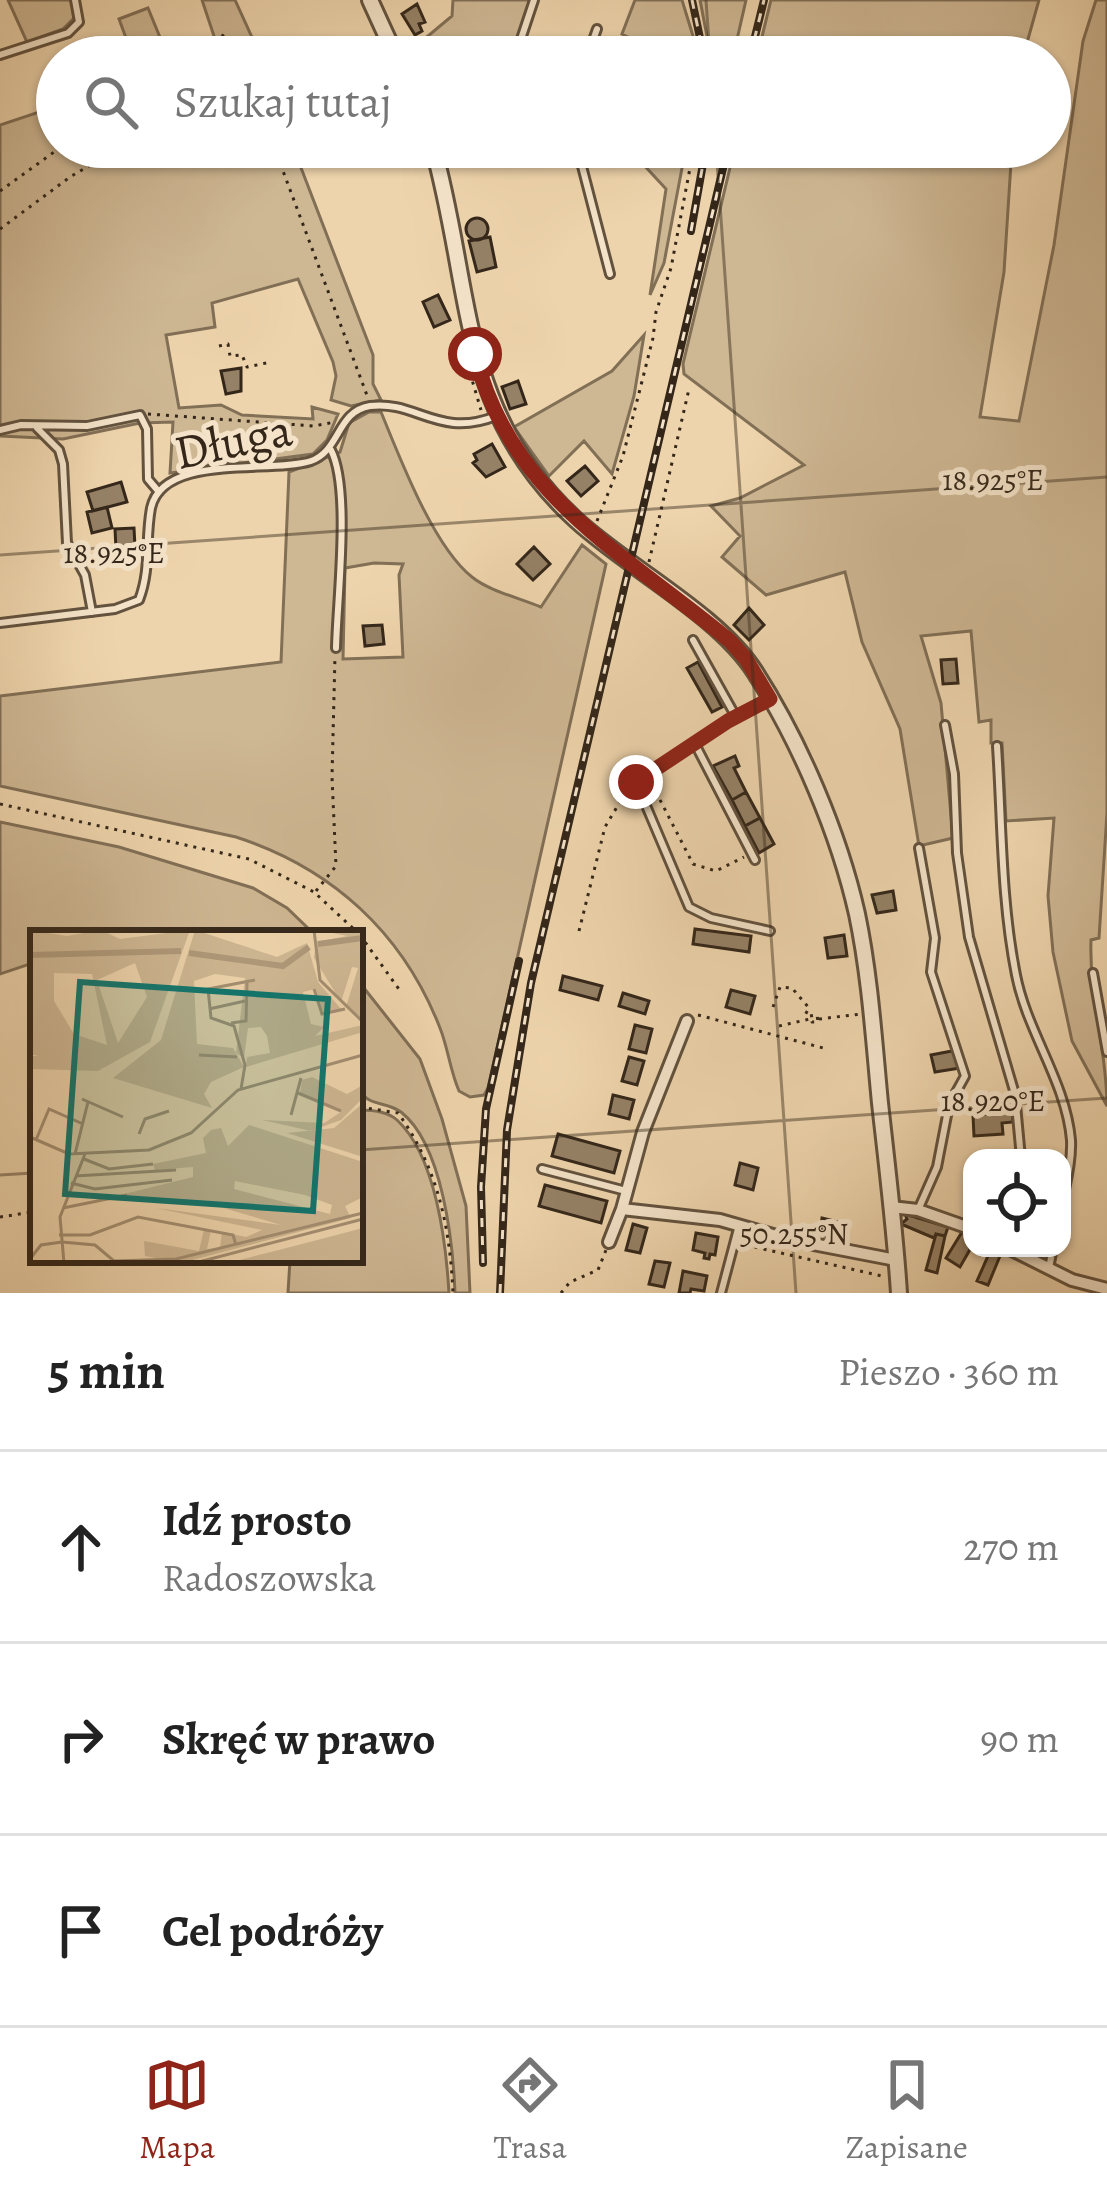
<!DOCTYPE html>
<html lang="pl">
<meta charset="utf-8">
<style>
body{margin:0;font-family:Alegreya,serif;background:#f2f2f2;color:#222}
.controls{position:absolute;right:36px;bottom:36px;display:grid;overflow:hidden;border-radius:24px;box-shadow:0 3px 9px #0004}
.controls button{width:108px;height:108px;display:grid;place-items:center;padding:0;border:0;border-bottom:3px solid #e0e0e0;background:#fff;color:#222;font:60px sans-serif}
.stop{position:absolute;width:36px;height:36px;margin:-27px;border:9px solid #8f2418;border-radius:50%;background:#fff}
.stop.end{background:#8f2418;border-color:#fff;box-shadow:0 3px 12px #0008}
.list{margin:0;padding:0;list-style:none}
h2{display:flex;justify-content:space-between;align-items:center;height:156px;margin:0;padding:0 48px;font-size:51px}
h2 small{font-size:39px;font-weight:400;color:#767676}
.list li{display:grid;grid-template-columns:78px 1fr auto;gap:36px;align-items:center;box-sizing:border-box;height:192px;padding:0 48px;border-top:3px solid #e0e0e0}
.list b{display:block;font-size:45px;white-space:nowrap}
.list p{margin:0;font-size:39px;white-space:nowrap;color:#767676}
.list em{font-size:39px;font-style:normal;color:#767676}
.icon{flex:none;width:66px;height:66px;fill:none;stroke:currentColor;stroke-width:2;stroke-linecap:round;stroke-linejoin:round}
.map{position:relative;flex:none;width:1107px;height:1293px;overflow:hidden}
.search{position:absolute;background:#fff;box-shadow:0 3px 9px #0004;left:36px;right:36px;top:36px;height:132px;display:flex;align-items:center;gap:30px;box-sizing:border-box;padding:0 42px;border-radius:66px;color:#767676;font-size:45px}
.sheet{height:732px;background:#fff}
nav{display:flex;justify-content:space-around;align-items:center;box-sizing:border-box;height:168px;border-top:3px solid #e0e0e0;background:#fff;font-size:33px;color:#767676}
nav a{display:grid;justify-items:center;gap:6px}
nav .on{color:#8f2418}
.map>svg:first-child{display:block}
</style>
<div class="map">
<svg width="1107" height="1293" viewBox="0 0 1107 1293">
<rect width="100%" height="100%" fill="#eed4ac"/>
<filter id="stains"><feTurbulence type="fractalNoise" baseFrequency=".00167" numOctaves="4"/><feColorMatrix values="0 0 0 0 .2 0 0 0 0 .09 0 0 0 0 .02 0 0 0 .5 -.17"/></filter>
<radialGradient id="worn" r=".72"><stop offset=".6" stop-color="#630" stop-opacity="0"/><stop offset="1" stop-color="#630" stop-opacity=".3"/></radialGradient>
<path fill="#ceb793" stroke="#816f56" stroke-width="3" fill-rule="evenodd" d="M8 0H72L74 18 63 29 27 42Z
M202 0H235L261 57H190L214 36Z
M453 0H531L512 57H412L410 51 452 16Z
M635 0H682L693 36 691 57H654L655 51 622 34Z
M700 0H746L733 57H711Z
M771 0H1039L1023 57H757Z
M1096 0H1107V813L1099 938 1091 940C1089 998 1107 1050 1107 1106L1072 1041 1053 952 1048 896 1054 818 1006 821 1002 743H991V720L979 722 971 631 921 636 941 703 953 838 919 846 900 729 862 642 845 572 766 595 722 557 740 536 711 506 740 498 804 465 684 374 683 364 735 147H1012L1004 272 980 417 1019 421 1054 245 1083 41Z
M148 8 168 57H133L119 19Z
M57 106V147H293L373 355V384L381 400 351 406 331 400 336 376 333 362 298 279 212 303 215 327 166 335 179 408 221 405 242 415 313 419 312 407 338 414 327 440 313 454 170 473 173 422 140 423 63 439 0 436V125Z
M632 147H686L664 263 650 295 666 189 631 151Z
M644 335 634 396 612 474 584 441 549 476 514 427 612 371Z
M369 412H381C400 458 433 546 472 577 489 591 520 598 541 607L582 545 606 564 488 1088 484 1095 470 1097 459 1091C450 1070 448 1048 440 1028 403 933 332 868 236 837L0 786V696L281 662 289 472 340 452 349 423ZM374 563 403 564 399 575 403 657 343 659 345 568Z
M0 822 119 847 253 888 287 908 313 933H33V963L0 974Z
M360 983 420 1059 442 1119 466 1206 470 1293H455C453 1244 443 1145 401 1112 386 1101 370 1107 360 1091Z
M360 1110C372 1110 387 1111 397 1120 436 1156 446 1243 449 1293H288L290 1260H360Z"/>
<path fill="#958166" stroke="#34271a" stroke-width="3" d="M417 4 425 22 419 24 422 31 415 35 402 14Z
M466 229a11 11 0 1 1 22 0a11 11 0 1 1-22 0Z
M490 237 496 267 477 272 469 241Z
M438 295 450 320 434 327 423 302Z
M241 368V391L226 394 221 371Z
M518 381 526 404 510 409 502 387Z
M492 444 505 467 486 477 473 463 477 460 474 454Z
M585 466 598 481 581 496 567 481Z
M121 482 127 502 93 511 87 492Z
M107 507 112 528 92 533 87 512Z
M134 528 135 547 116 549 115 529Z
M534 547 550 564 533 580 517 564Z
M749 608 764 625 749 640 734 625Z
M382 625 384 644 365 646 363 626Z
M956 659 958 683 943 684 941 660Z
M698 662 722 707 712 712 687 668Z
M735 756 739 766 734 768 746 792 732 800 713 766Z
M746 792 760 818 745 826 732 800Z
M760 818 774 844 759 853 745 826Z
M893 891 896 910 877 913 872 895Z
M695 929 751 936 749 952 693 944Z
M844 935 847 956 828 958 825 938Z
M563 976 602 986 598 1000 560 990Z
M731 990 755 996 750 1014 726 1007Z
M623 993 649 1001 645 1014 619 1006Z
M635 1025 652 1029 646 1053 629 1049Z
M957 1050 960 1068 935 1072 931 1055Z
M629 1057 644 1061 637 1085 622 1081Z
M613 1095 634 1100 629 1119 609 1114Z
M1012 1110 1013 1122 1002 1123 1003 1134 974 1136 973 1116Z
M558 1134 620 1151 614 1173 552 1156Z
M740 1163 758 1168 753 1190 735 1185Z
M545 1185 607 1201 601 1223 539 1206Z
M905 1214 948 1227 945 1236 936 1234 934 1238 901 1224 907 1219Z
M822 1218 846 1224 840 1239 820 1235Z
M633 1224 647 1228 640 1253 626 1250Z
M962 1232 972 1238V1246L960 1267 946 1258Z
M696 1233 718 1237 715 1255 710 1254 709 1259 704 1258 705 1253 693 1250Z
M936 1234 945 1236 937 1273 926 1270Z
M991 1249 1000 1256 988 1285 977 1281Z
M655 1261 670 1263 664 1287 649 1284Z
M683 1271 707 1276 704 1291 691 1289 690 1293H679Z"/>
<g fill="none" stroke-linecap="round" stroke-linejoin="round">
<g stroke="#62523e" stroke-width="12">
<path id="service" d="M0 55 68 33 79 22 75 0
M515 57 534 0
M587 57 597 29
M577 147 610 274
M37 428 59 450 63 464 67 543 85 575 92 612
M0 430 21 425 87 426 140 415 147 429 148 479 159 492
M331 450C351 489 337 600 336 648
M0 623 115 609 139 600C151 569 145 540 151 508 163 453 271 474 311 461 340 451 337 411 370 406 416 400 439 439 496 416
M693 640 736 717
M945 725 954 774 957 853 969 937 1015 1094 1021 1158
M695 744 755 860
M997 746C1002 822 1001 900 1016 975 1027 1032 1066 1082 1071 1140 1072 1162 1066 1183 1062 1204
M636 782 689 907 711 918 770 931
M631 786 728 721 770 699
M1093 973 1107 1052
M542 1169 626 1191
M918 1210 937 1167 949 1105 965 1076 931 972 935 938 919 848
M1049 1268 1053 1248
M721 1293 739 1225"/>
</g>
<g stroke="#62523e" stroke-width="16">
<path id="minor" d="M588 147 615 150
M891 1207 918 1210 972 1229
M622 1209 720 1220 787 1239 896 1260
M609 1242 622 1209 643 1132 687 1021
M1008 1248 1072 1280 1107 1289"/>
</g>
<g stroke="#62523e" stroke-width="20">
<path id="tertiary" d="M370 0 396 57
M433 147C473 289 457 411 576 520 628 568 718 614 755 672 800 742 839 834 857 914 870 976 874 1041 880 1103 887 1166 895 1230 899 1293"/>
</g>
<path stroke="#34271a" stroke-width="3" stroke-dasharray="3 6" stroke-linecap="butt" d="M204 57 224 34
M274 147 368 398
M0 191 61 147
M0 229 70 177 121 147
M219 346 228 344 230 356 242 355 247 367 271 362
M470 373 481 410
M148 414 314 426 335 422
M597 521 623 456 653 338 656 312 671 268 694 147
M649 562 689 389
M648 787 657 794 693 864 716 871 744 857
M0 804 249 859 314 892 358 933
M316 891 336 866 332 777 335 656
M579 931 605 827 626 792
M360 935 401 992
M773 1007 780 987 792 988 809 1008 805 1015
M698 1015 827 1049
M810 1016 817 1015 818 1022H812L811 1017
M819 1019 861 1014
M779 1026 810 1019
M360 1107 398 1113C438 1168 450 1227 453 1293
M0 1217 33 1212
M746 1245 882 1276
M561 1293 570 1282 598 1270 606 1250"/>
<use href="#service" stroke="#f4e3c9" stroke-width="6"/>
<use href="#minor" stroke="#f4e3c9" stroke-width="10"/>
<use href="#tertiary" stroke="#f4e3c9" stroke-width="14"/>
<g stroke="#34271a" stroke-width="8">
<path id="rail" d="M692 0 704 57
M750 57 764 0
M691 231 706 147
M483 1263 481 1187 486 1109 519 961
M500 1293 507 1130 531 983 728 147"/>
</g>
<use href="#rail" stroke="#f4e3c9" stroke-width="3" stroke-dasharray="9" stroke-linecap="butt"/>
</g>
<g fill="none" stroke-linecap="round" stroke-linejoin="round">
<path stroke="#8f2418" stroke-width="15" d="M475 354C510 497 626 554 730 641L746 659 770 699 728 721 636 782"/>
</g>
<path fill="none" stroke="#34271a" stroke-width="3" stroke-opacity="0.45" d="M706 0 710 57M716 147 796 1293M0 555 1107 477M360 1150 1107 1098M0 1175 33 1173"/>
<g text-anchor="middle" dominant-baseline="central" stroke-width="10" stroke-linejoin="round" paint-order="stroke">
<g font-size="48" fill="#34271a" stroke="#f4e3c9">
<text transform="translate(233 441) rotate(-12)">Długa</text>
</g>
</g>
<g transform="translate(30 930)">
<rect width="333" height="333" fill="#eed4ac"/>
<path d="M0 0 37 6 71 0 90 9 160 0 120 112 68 141 0 139V126H9L0 124V26L77 23H0ZM105 33 117 67 88 113 67 50ZM24 43 62 44 77 115 44 104 24 71ZM165 0 247 27 277 13 288 52 311 79 293 83 285 59 273 62 281 94 294 97 285 106 333 95V102L216 137 217 127 240 123 237 106 231 97 218 98 214 128 206 123 215 48 185 44 164 51 167 114 203 118 214 137 181 152 174 164 182 178 83 148 131 110ZM289 0H333V90L316 77 328 38 322 37 311 72 284 28 286 12 317 6ZM282 147 317 164 333 155V168L311 190 281 201 232 190 294 193 311 182 270 163 272 150ZM333 173V227L257 203 304 198ZM219 195 333 232V267L315 276 321 288 151 333 115 326 114 311 169 321 174 299 181 300 177 319 190 318 192 302 216 307 232 300 126 278 251 295 180 274 70 270 163 247V237L125 240 123 234 176 223 173 208 181 200 191 198 198 216ZM205 251 275 265 302 275 300 284 204 259ZM333 298V332L198 333 272 314Z" fill="#ceb793" fill-rule="evenodd"/>
<path fill="none" stroke="#af997a" stroke-width="6" d="M288 14 333 8M159 23 253 36 279 17M0 25 151 21"/>
<path fill="none" stroke="#a48f72" stroke-width="3" d="M284 0 290 50 333 92M284 59 292 84 315 79M179 79 215 71M201 93 216 91 217 53M169 125 207 127M211 159 215 135 204 96 181 88 178 59 225 50M268 163 311 181M52 169 93 187M261 185 271 148M109 204 115 189 139 181M0 207 39 224 119 220 161 203 208 160 333 125M6 210 19 179 53 194M45 224 58 172M54 229 79 239 123 234M45 246 146 240M41 253 65 259 142 250M33 278 97 265M29 305H60L108 287 203 305 206 315M0 329 11 315 32 312 65 315 84 331 146 329 333 283M34 333 30 287 55 224M165 333 333 289"/>
<path fill="#0f766e" fill-opacity="0.15" stroke="#0f766e" stroke-width="6" d="M50 52 298 69 283 281 35 264Z"/>
<rect width="333" height="333" fill="none" stroke="#34271a" stroke-width="6"/>
</g>
<g font-size="30" text-anchor="middle" fill="#34271a" stroke="#f4e3c9" stroke-width="10" stroke-linejoin="round" paint-order="stroke">
<text x="993" y="490">18.925°E</text>
<text x="114" y="563">18.925°E</text>
<text x="993" y="1111">18.920°E</text>
<text x="794" y="1244">50.255°N</text>
</g>
<rect width="100%" height="100%" filter="url(#stains)"/>
<rect width="100%" height="100%" fill="url(#worn)"/>
</svg>
<div class="controls">
<button><svg class="icon" aria-label="locate" viewBox="0 0 24 24"><circle cx="12" cy="12" r="6"/><path d="M12 2v4M12 18v4M2 12h4M18 12h4"/></svg></button>
</div>
<div class="stop" style="left:475px;top:354px"></div>
<div class="stop end" style="left:636px;top:782px"></div>
<div class="search"><svg class="icon" aria-label="search" viewBox="0 0 24 24"><circle cx="10" cy="10" r="6"/><path d="M15 15l6 6"/></svg>Szukaj tutaj</div>
</div>
<section class="sheet">
<h2>5 min<small>Pieszo · 360 m</small></h2>
<ul class="list">
<li><svg class="icon" aria-label="ahead" viewBox="0 0 24 24"><path d="M12 20V5M6 11l6-6 6 6"/></svg><div><b>Idź prosto</b><p>Radoszowska</p></div><em>270 m</em></li>
<li><svg class="icon" aria-label="right" viewBox="0 0 24 24"><path d="M7 20v-9h11M14 6l5 5-5 5"/></svg><div><b>Skręć w prawo</b></div><em>90 m</em></li>
<li><svg class="icon" aria-label="arrive" viewBox="0 0 24 24"><path d="M6 21V4h12l-3 4 3 4H6"/></svg><div><b>Cel podróży</b></div></li>
</ul>
</section>
<nav>
<a class="on"><svg class="icon" aria-label="map" viewBox="0 0 24 24"><path d="M3 6l6-2 6 2 6-2v14l-6 2-6-2-6 2zM9 4v14M15 6v14"/></svg>Mapa</a>
<a><svg class="icon" aria-label="directions" viewBox="0 0 24 24"><path d="M12 3l9 9-9 9-9-9zM9 14v-3h6M13 9l2 2-2 2"/></svg>Trasa</a>
<a><svg class="icon" aria-label="saved" viewBox="0 0 24 24"><path d="M7 4h10v16l-5-4-5 4z"/></svg>Zapisane</a>
</nav>
